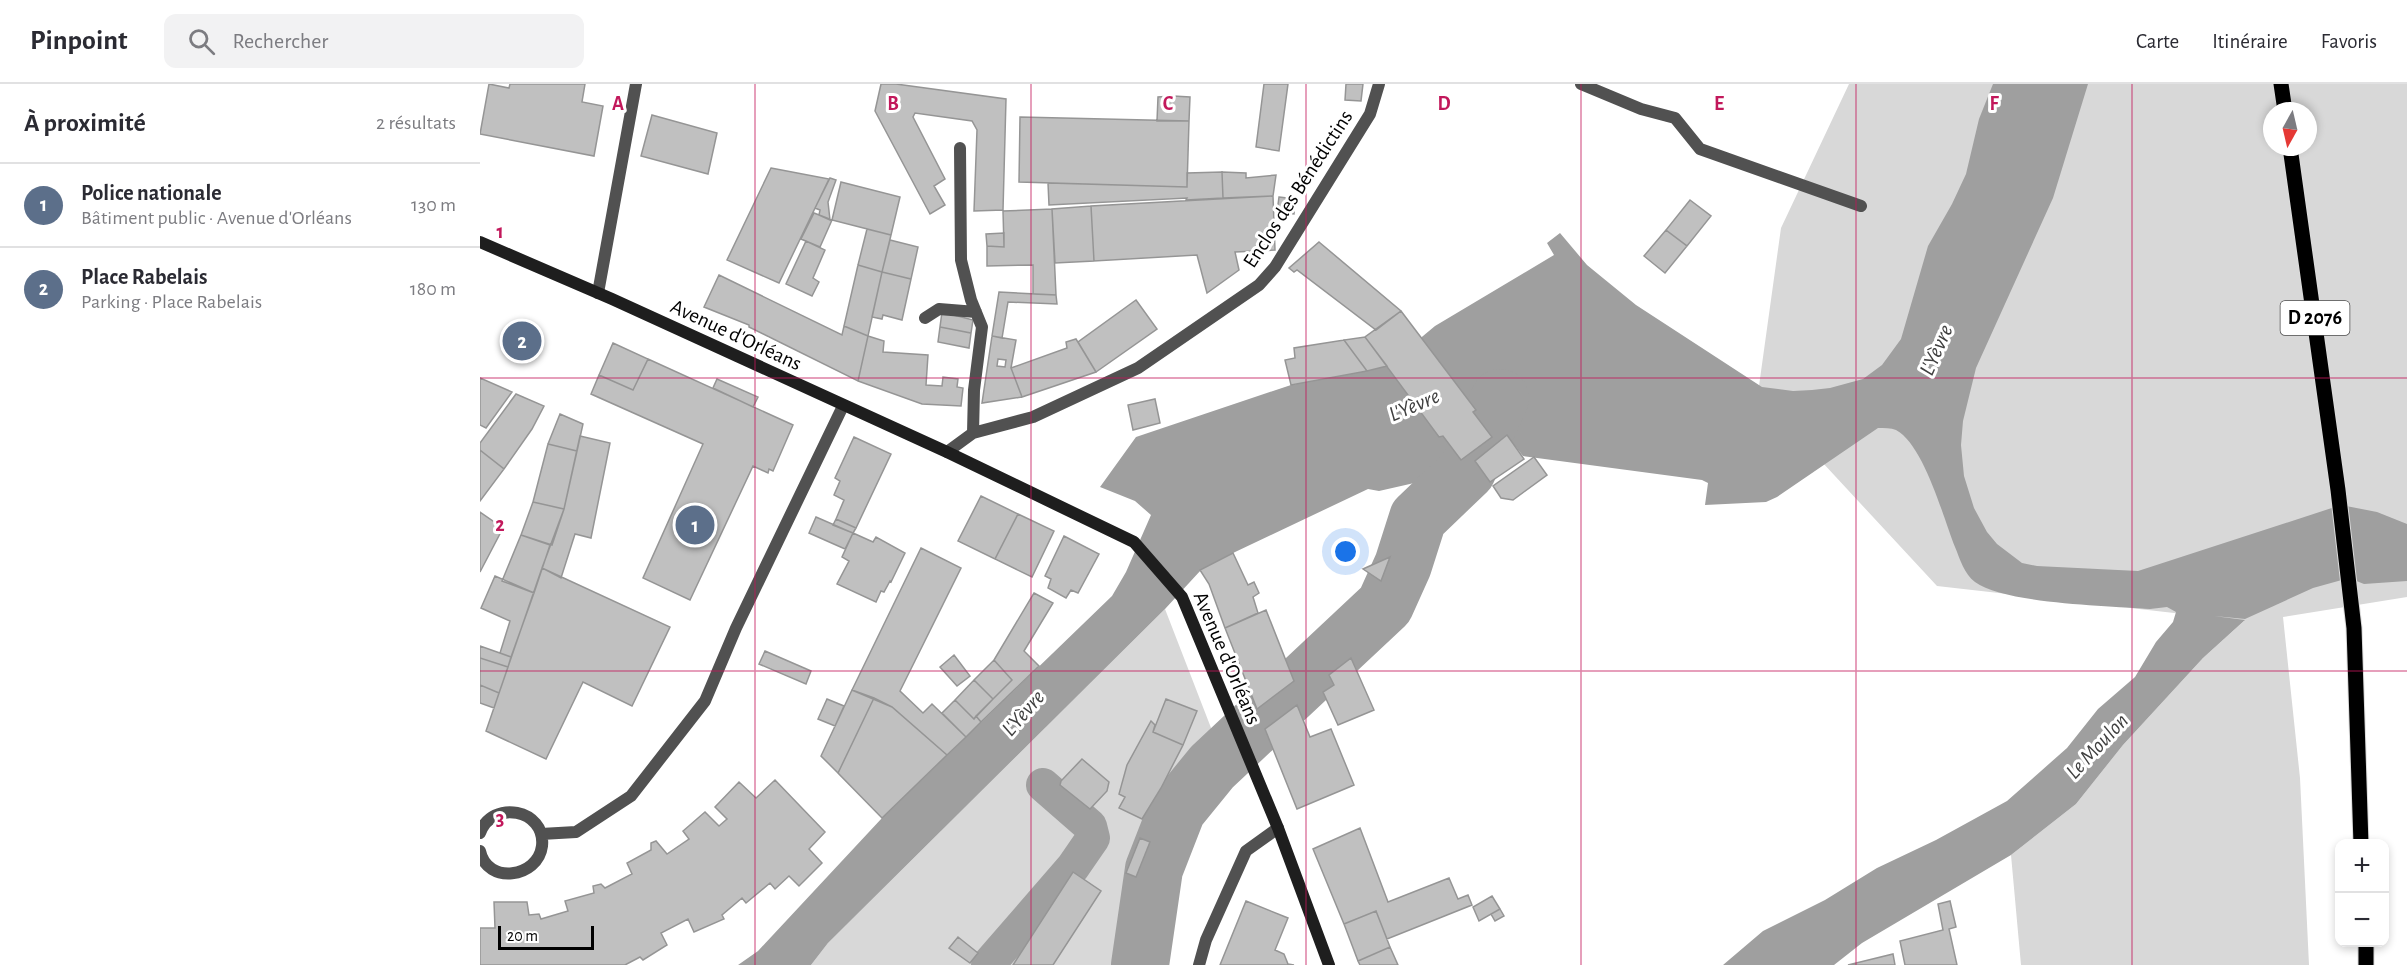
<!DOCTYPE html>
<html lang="fr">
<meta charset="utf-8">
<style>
body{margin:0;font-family:"Alegreya Sans",sans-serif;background:#f2f2f3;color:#2b2b33}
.controls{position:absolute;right:18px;bottom:18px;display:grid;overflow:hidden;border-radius:12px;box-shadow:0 3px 9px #0003}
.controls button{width:54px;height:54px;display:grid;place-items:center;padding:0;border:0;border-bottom:2px solid #e1e1e2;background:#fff;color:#2b2b33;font:30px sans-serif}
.compass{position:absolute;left:1783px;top:18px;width:54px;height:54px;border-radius:50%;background:#fff;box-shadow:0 3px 9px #0003;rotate:188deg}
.scale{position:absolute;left:18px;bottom:15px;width:96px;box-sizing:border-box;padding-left:6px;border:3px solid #000;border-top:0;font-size:16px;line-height:21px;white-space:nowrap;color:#000;-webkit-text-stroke:4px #fff;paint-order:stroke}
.you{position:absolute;left:866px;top:468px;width:21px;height:21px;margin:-15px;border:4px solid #fff;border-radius:50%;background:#1a73e8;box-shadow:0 0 0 9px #1a73e833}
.badge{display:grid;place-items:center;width:39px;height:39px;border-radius:50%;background:#db2777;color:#fff;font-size:20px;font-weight:700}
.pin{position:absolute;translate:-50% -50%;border:3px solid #fff;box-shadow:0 2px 6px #0006}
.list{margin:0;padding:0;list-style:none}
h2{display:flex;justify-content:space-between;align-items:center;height:78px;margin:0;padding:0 24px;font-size:26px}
h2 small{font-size:20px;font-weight:400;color:#7c7c81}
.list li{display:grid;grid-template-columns:39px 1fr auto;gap:18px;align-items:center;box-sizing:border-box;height:84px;padding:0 24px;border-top:2px solid #e1e1e2}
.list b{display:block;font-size:22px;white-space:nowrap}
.list p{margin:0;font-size:20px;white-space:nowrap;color:#7c7c81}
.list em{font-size:20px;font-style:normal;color:#7c7c81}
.icon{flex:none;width:33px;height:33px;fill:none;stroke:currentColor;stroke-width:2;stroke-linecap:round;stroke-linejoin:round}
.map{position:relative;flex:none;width:1927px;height:881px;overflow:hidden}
header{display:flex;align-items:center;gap:36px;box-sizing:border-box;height:84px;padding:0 30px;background:#fff;border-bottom:2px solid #e1e1e2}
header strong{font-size:28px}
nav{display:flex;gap:33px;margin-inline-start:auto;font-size:21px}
.search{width:420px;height:54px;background:#f2f2f3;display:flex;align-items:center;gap:15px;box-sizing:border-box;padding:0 21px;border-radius:12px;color:#7c7c81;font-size:22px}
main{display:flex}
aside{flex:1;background:#fff}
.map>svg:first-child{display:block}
</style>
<header>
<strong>Pinpoint</strong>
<div class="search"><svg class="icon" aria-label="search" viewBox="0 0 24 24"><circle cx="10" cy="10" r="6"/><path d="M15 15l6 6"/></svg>Rechercher</div>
<nav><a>Carte</a><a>Itinéraire</a><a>Favoris</a></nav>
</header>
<main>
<aside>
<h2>À proximité<small>2 résultats</small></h2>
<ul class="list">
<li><span class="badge" style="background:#5c6f8a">1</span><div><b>Police nationale</b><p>Bâtiment public · Avenue d'Orléans</p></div><em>130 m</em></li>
<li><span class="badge" style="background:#5c6f8a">2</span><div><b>Place Rabelais</b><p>Parking · Place Rabelais</p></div><em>180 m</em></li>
</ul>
</aside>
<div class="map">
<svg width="1927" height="881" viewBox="0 0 1927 881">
<rect width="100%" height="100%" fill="#fff"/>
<path fill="#d8d8d8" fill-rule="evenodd" d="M1369 0H1927V513L1803 533 1820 694 1829 881H1541L1531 771 1596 720 1643 661 1723 574 1764 537 1457 502 1278 309 1301 144ZM1792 27H1828V63H1792Z
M685 525 733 649 686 726 670 758 656 793 651 830 637 881H331L348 859Z"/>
<path fill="#9f9f9f" d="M1513 0H1608L1573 114 1496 284 1483 337 1481 361 1484 392 1494 424 1507 448 1517 460 1542 479 1557 482 1658 487 1861 421 1897 428 1927 440V497L1884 500 1869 494 1833 504 1765 535 1734 532 1765 536 1723 574 1643 661 1596 720 1531 771 1382 859 1354 881H1243L1283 847 1345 816 1397 784 1456 756 1527 717 1587 664 1618 625 1655 593 1676 558 1693 538 1696 528 1687 523 1670 525C1630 522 1525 520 1495 498 1484 490 1480 475 1475 463 1463 433 1444 361 1416 346 1411 344 1404 344 1398 344L1297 413 1286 418 1225 421 1228 399 1222 396 1043 372 1027 352 995 377 987 387 899 407 888 405 753 469 721 486 685 525 348 859 331 881H258L278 867 402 734 632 512 646 488 671 431 655 417 620 403 656 353 811 301 907 282 955 242 1074 171 1067 159 1080 149 1107 181 1156 221 1282 303 1313 307 1332 306 1350 304 1383 295 1402 281 1421 255 1448 162 1472 120 1486 90 1499 35Z
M733 649 746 691 719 717 688 774 670 845 667 881H637L651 830 656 793 670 758 686 726Z"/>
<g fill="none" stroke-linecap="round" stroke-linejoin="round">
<path stroke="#9f9f9f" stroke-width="34" d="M508 881 593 783 613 754 610 742 563 701"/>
<path stroke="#9f9f9f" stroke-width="58" d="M660 881 674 785 697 726 732 683 905 521 923 481 938 434 987 387 1020 314"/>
</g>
<path fill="#c0c0c0" stroke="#959595" stroke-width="1.5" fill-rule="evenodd" d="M9 0 29 4 30 0H105L102 18 123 22 114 72 0 50Z
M401 0H416L526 15 523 126 494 127 497 46 492 37 435 29 433 33 465 95 454 102 465 121 450 130 395 27Z
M784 0H808L799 67 776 63Z
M866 0H883L881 17 865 16Z
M693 12 710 13 709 37H677L678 13Z
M172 31 237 49 228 90 161 72Z
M540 33 709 37 707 103 539 98Z
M291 84 349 95 299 199 247 176Z
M742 88 743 114 706 116 707 114 569 121 568 99 707 103V89Z
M742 88 766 89V94L796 91 793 112 743 114Z
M350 94 356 96 348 118 350 136 339 131 340 126 335 124Z
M361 98 420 113 411 151 352 136Z
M793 112 795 166 755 168 759 186 727 209 717 171 614 177 611 122Z
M799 113 815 115 814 130 797 128Z
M1210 116 1231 132 1207 162 1186 146Z
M611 122 614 177 575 179 572 125Z
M572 125 576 211 553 210V181L507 182V162L524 163 523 127Z
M334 129 352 136 340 163 321 155Z
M387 145 411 151 402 188 378 181Z
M1186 146 1207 162 1185 189 1164 172Z
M524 149V163L507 162 506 150Z
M410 156 438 163 431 195 402 188Z
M326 157 345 166 333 194 339 198 332 212 306 200Z
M839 158 921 227 896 246 817 186 814 188 809 184Z
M378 181 402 188 388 252 364 242Z
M402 188 431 195 422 236 403 231 402 235 392 233Z
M239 191 362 251 364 242 388 252 378 297 269 243V241L224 223Z
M519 208 576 211 577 220 528 218 522 254 512 252Z
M656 216 677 245 616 288 598 258Z
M921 227 996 326 993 328 1012 353 981 376 963 352 959 353 885 253Z
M462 228 493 236 491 249 460 243Z
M460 243 491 249 489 264 458 258Z
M388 252 404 257 403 268 448 271 446 301 462 302 463 293 478 295 477 303 483 304 481 322 442 320 378 297Z
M512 252 536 256 531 284 542 313 502 319ZM518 275 526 276 525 283 517 282Z
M885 253 907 282 887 287 864 256Z
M596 255 616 288 542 313 531 284 587 264 586 258Z
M864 256 887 287 811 301 805 276 815 274 814 264Z
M133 259 168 275 153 306 119 291Z
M168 275 313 341 293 387 289 385 288 389 273 382 210 516 163 494 223 360 111 310 119 291 153 306Z
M0 294 32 308 6 344 0 341Z
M237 295 278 313 273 323 233 304Z
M36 310 64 322 52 345 24 385 0 366V359Z
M675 315 680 339 653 346 648 321Z
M80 330 103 340 97 367 68 360Z
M1027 351 1044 375 1010 398 995 377Z
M100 352 130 359 111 454 95 450 81 494 62 484 84 425Z
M374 353 411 370 376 444 356 435 364 416 354 411 360 397 355 394Z
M68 360 97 367 84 425 53 418Z
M0 366 24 385 0 417Z
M1054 373 1067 391 1033 416 1021 414 1013 402Z
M501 412 538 430 515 475 478 457Z
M53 418 84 425 72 461 41 451Z
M0 428 23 444 0 488Z
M538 430 574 447 552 493 515 475Z
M336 433 373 449 365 465 329 449Z
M356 435 376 444 373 449 353 441Z
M373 449 393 458 396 453 425 469 411 498 410 497 404 508 401 507 396 518 357 500 369 477 362 473Z
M41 451 70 461 54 509 22 497Z
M584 452 619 470 598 509 591 506 586 514 568 504 571 495 565 492Z
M441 464 481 484 420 607 443 629 452 620 486 653 467 671 412 623 372 606Z
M753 469 768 501 774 498 779 509 773 513 778 529 745 544 729 500 720 486Z
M910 473 901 497 883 485Z
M62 484 190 543 152 622 103 598 66 675 6 647Z
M15 492 54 509 31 573 20 569 30 537 1 524Z
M554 509 573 519 544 567 559 582 501 638 496 632 532 596 514 576Z
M786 526 814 597 777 625 745 544Z
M0 562 31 573 28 583 0 574Z
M285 567 331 587 326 600 279 580Z
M474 571 490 592 477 602 460 583Z
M0 574 28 583 19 609 0 601Z
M871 574 894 626 858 641 843 608 854 601 849 591Z
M514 576 532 596 513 615 494 596Z
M494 596 513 615 494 635 475 616Z
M0 601 19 609 14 624 0 619Z
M372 606 394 614 358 689 341 672Z
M394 614 412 623 467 671 402 734 358 689Z
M347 615 364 622 355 642 338 635Z
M686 615 717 627 703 661 673 648Z
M475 616 494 635 496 632 501 638 486 653 462 629Z
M817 621 830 653 851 645 874 701 817 725 785 645Z
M671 637 675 641 673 648 703 661 681 704 662 735 639 724 645 713 639 710 647 681Z
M602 675 629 698 627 707 610 725 580 701 581 697Z
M295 696 345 748 329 765 342 779 319 802 309 792 295 805 290 799 266 819 262 814 242 831 244 835 214 848 208 835 181 849 187 861 163 876 160 873 145 881H0V844H15L14 818H47L49 831 59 830 61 835 88 827 85 817 114 809 113 802 121 800 125 804 152 790 147 779 171 766V759L176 757 187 770 209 755 203 747 225 728 239 742 247 735 235 723 259 698 276 714Z
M880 744 908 818 969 794 978 815 988 811 992 821 907 855 896 827 864 840 833 765Z
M660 754 670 758 656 793 646 789Z
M593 788 621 807 573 881H533Z
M1012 812 1020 825 999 837 993 823Z
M766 817 808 834 795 866 804 870 808 880 814 881H740Z
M1470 817 1476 843 1469 845 1477 881H1425L1420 857 1463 846 1458 820Z
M1020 825 1024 832 1015 837 1011 830Z
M896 827 910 863 878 877 864 840Z
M478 853 498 869 490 879 469 864Z
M910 863 918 881H880L878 877Z
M1413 870 1415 881H1368Z"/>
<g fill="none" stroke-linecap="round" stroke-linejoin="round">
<g stroke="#dbdbdb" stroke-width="17">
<path id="primary" d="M1801 0 1805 27
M1810 63 1858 406 1874 544 1881 760
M1886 858V881"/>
</g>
<path stroke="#515151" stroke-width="12" d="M1101 0 1161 25 1195 34 1220 65 1381 122
M480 64 481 176 491 216 502 243 494 306 493 349
M445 234 459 225 496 228
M467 368 493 349 553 333 658 284 779 201 795 183 890 30 899 0
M719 881 726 856 766 767 798 744"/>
<path stroke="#515151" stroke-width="12" d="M118 209 156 0
M0 749C12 715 66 725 62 762 58 794 7 801 0 767
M61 750 96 748 151 712 225 617 256 544 363 322"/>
<path stroke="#1e1e1e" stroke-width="12" d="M0 158 132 215 467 368 654 458 702 513 798 744 849 881"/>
<use href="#primary" stroke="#000" stroke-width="15"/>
</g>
<path fill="none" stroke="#c2185b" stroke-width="1.5" stroke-opacity="0.55" d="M275 0V881M551 0V881M826 0V881M1101 0V881M1376 0V881M1652 0V881M0 294H1927M0 587H1927"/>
<g text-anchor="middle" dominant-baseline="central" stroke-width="6" stroke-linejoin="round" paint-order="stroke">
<rect fill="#fff" stroke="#4c4c4c" stroke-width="1.5" x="1800.5" y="217" width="69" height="34" rx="4.5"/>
<g font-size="20" font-weight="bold" fill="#000">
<text x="1835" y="234">D 2076</text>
</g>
<g font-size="21" fill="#000" stroke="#fff">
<text transform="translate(818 105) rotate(-57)">Enclos des Bénédictins</text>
<text transform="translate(256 251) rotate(25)">Avenue d'Orléans</text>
<text transform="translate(747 574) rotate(67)">Avenue d'Orléans</text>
</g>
<g font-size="22" font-style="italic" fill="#404040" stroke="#fff">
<text transform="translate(1456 266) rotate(-66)">L'Yèvre</text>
<text transform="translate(934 321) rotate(-23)">L'Yèvre</text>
<text transform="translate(543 629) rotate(-49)">L'Yèvre</text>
<text transform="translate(1617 662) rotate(-47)">Le Moulon</text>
</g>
</g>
<g font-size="20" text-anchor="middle" font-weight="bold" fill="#c2185b" stroke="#fff" stroke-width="6" stroke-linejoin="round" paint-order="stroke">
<text x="138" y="26">A</text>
<text x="413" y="26">B</text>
<text x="688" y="26">C</text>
<text x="964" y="26">D</text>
<text x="1239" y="26">E</text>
<text x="1514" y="26">F</text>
<text x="20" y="154">1</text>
<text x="20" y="447">2</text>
<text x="20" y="741">3</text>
</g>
</svg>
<div class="controls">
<button>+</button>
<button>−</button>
</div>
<svg class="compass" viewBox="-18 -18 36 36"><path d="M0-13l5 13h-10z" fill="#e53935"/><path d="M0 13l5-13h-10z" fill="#7c7c81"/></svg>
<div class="scale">20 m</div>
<div class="you"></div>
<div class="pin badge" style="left:215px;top:441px;background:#5c6f8a">1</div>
<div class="pin badge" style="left:42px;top:257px;background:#5c6f8a">2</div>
</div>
</main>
